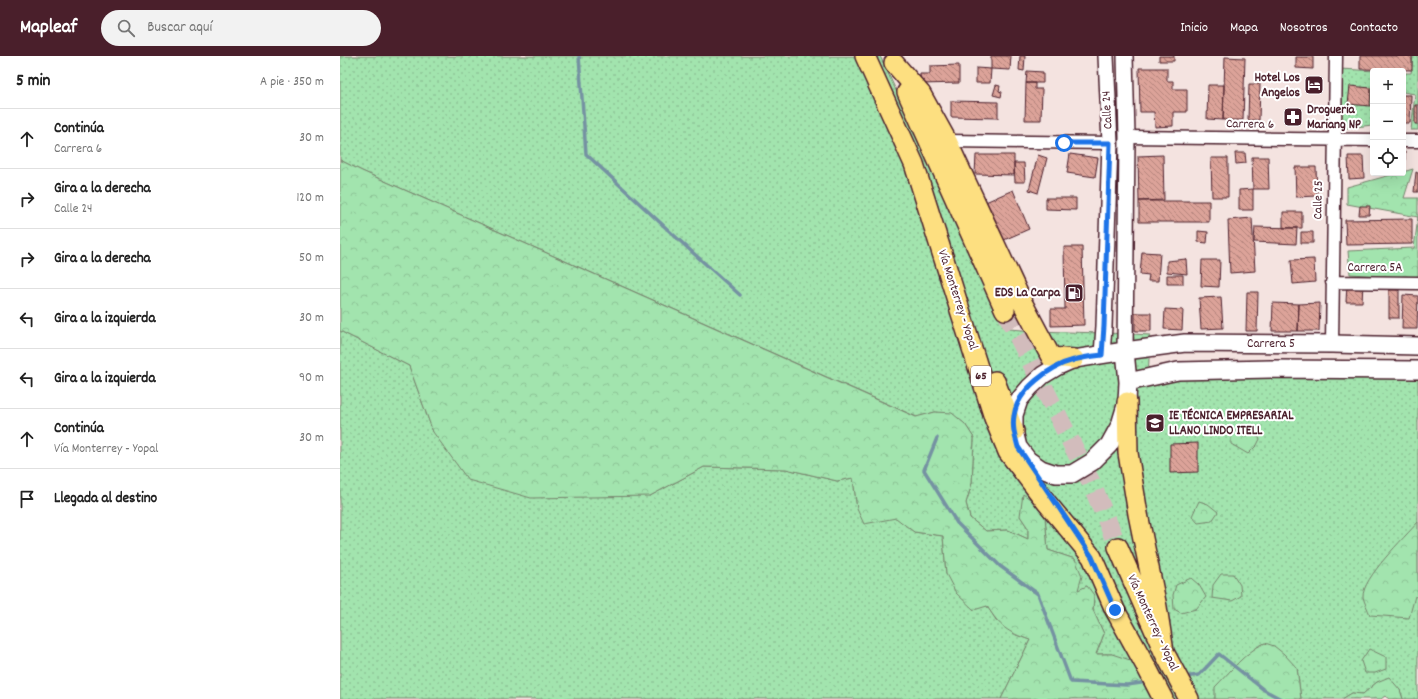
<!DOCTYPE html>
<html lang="es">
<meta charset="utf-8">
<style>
body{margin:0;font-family:Dekko,sans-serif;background:#f2f2f2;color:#222}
.controls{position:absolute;right:12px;top:12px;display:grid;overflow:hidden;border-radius:4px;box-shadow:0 4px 16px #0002}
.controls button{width:36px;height:36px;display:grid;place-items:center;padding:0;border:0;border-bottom:1px solid #e0e0e0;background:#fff;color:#222;font:20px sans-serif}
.stop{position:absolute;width:12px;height:12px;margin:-9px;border:3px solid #1a73e8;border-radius:50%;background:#fff}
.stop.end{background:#1a73e8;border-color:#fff;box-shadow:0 1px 4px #0008}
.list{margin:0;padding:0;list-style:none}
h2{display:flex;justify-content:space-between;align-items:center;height:52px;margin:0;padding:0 16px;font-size:17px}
h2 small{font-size:13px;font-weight:400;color:#767676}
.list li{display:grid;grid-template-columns:26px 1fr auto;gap:12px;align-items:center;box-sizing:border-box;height:60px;padding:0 16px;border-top:1px solid #e0e0e0}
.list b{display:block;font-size:15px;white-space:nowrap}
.list p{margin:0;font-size:13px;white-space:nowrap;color:#767676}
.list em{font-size:13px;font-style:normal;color:#767676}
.icon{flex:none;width:22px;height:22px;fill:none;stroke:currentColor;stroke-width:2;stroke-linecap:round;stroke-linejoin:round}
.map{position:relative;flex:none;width:1078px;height:643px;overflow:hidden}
header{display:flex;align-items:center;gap:24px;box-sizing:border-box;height:56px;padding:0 20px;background:#4a1f2b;color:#fff}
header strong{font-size:19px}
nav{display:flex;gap:22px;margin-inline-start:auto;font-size:14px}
.search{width:280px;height:36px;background:#f2f2f2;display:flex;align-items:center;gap:10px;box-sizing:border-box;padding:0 14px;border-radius:22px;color:#767676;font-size:15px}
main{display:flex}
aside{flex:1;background:#fff}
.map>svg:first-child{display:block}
</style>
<header>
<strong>Mapleaf</strong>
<div class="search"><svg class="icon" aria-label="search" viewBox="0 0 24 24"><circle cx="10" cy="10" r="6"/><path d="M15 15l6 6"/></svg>Buscar aquí</div>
<nav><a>Inicio</a><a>Mapa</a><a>Nosotros</a><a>Contacto</a></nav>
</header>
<main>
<aside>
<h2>5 min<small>A pie · 350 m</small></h2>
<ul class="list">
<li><svg class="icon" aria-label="ahead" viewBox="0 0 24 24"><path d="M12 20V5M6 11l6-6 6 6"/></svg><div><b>Continúa</b><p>Carrera 6</p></div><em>30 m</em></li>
<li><svg class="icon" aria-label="right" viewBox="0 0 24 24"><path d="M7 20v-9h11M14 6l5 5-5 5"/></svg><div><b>Gira a la derecha</b><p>Calle 24</p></div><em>120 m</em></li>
<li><svg class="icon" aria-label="right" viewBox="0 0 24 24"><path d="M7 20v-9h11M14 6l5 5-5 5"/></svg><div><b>Gira a la derecha</b></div><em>50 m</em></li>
<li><svg class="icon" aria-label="left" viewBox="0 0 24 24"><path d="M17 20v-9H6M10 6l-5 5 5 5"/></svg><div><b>Gira a la izquierda</b></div><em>30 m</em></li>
<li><svg class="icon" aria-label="left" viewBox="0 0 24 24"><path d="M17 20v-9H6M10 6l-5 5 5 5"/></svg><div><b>Gira a la izquierda</b></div><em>90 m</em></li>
<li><svg class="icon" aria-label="ahead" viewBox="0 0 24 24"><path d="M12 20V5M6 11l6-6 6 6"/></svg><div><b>Continúa</b><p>Vía Monterrey - Yopal</p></div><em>30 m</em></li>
<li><svg class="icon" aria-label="arrive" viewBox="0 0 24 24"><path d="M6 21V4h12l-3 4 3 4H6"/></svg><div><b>Llegada al destino</b></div></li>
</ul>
</aside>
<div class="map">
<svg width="1078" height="643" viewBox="0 0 1078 643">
<defs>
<pattern id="grass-dots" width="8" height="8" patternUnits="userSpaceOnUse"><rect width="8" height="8" fill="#a2e4ae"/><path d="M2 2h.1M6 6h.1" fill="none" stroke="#8dc396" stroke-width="1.8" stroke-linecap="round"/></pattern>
<pattern id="forest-crowns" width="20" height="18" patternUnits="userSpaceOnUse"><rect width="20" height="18" fill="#a2e4ae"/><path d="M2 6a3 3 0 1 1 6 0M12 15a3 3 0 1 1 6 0" fill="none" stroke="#8dc396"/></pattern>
<pattern id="building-back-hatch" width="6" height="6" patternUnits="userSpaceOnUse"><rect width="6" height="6" fill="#dca399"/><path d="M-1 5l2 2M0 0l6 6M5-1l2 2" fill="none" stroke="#b4847d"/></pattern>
</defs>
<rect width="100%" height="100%" fill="#f4e3e0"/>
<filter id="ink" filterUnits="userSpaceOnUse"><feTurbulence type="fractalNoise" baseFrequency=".025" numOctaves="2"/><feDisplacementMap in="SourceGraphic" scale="8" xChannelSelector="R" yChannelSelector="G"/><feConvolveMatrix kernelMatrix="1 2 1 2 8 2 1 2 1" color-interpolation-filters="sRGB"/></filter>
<g filter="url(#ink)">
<path fill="url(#grass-dots)" stroke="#76826c" d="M0 0H540L658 253 669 273C716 277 763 276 810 279L808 326 839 319H1078V643H1063L1060 634 1037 626 1023 638 1012 637 1002 643H961L957 612 925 587 917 591 894 612 876 631 875 643H817L772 598H756L764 578 753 554 754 539 737 535 735 503 708 494 705 461 680 460 688 472V483L668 474 646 475 630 462 626 447 632 427 634 382 625 368 612 358 595 356 577 361 22 115 0 104Z
M1073 0H1078V74H1071L1075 38 1063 36V17H1071Z
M1000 13 1036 15H1033V69L997 73Z
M0 275 69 310 93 376 310 440 364 411 446 413 497 425 513 422 517 453 556 461 574 476 603 480 606 518 647 550 656 564 676 579 690 584 661 643H0Z"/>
<path fill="url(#forest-crowns)" stroke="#76826c" d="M0 104 22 115 576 361 595 356 612 357 625 368 634 382 632 427 626 447 630 462 646 475 668 474 688 483V472L680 460 683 438 693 445 705 461 708 494 735 503 742 520 738 534 747 530 754 539 753 554 764 578 756 598H772L793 605 817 643H661L690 584C667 576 660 571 647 550L634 554 616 537 606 518 603 480 574 476 556 462 524 468 517 453 513 422 497 425 446 413 364 411 310 440 191 442 128 424 93 376 69 310 0 275Z
M1073 113 1064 142H1078V222L1010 218 1008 195 1074 192 1078 161 1007 148V131L1058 117H1063V116Z
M904 368 920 383 917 389 908 398 891 388V378Z
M859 445 868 448 878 456 872 465 858 467 852 460Z
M1078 466V543L1075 540 1069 562 1030 559C1028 553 1024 546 1023 541 1022 522 1065 481 1078 466Z
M881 518H893L900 529 901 540 892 545 872 542 873 529Z
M851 522 859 529 866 541 856 553 841 557 834 553 833 539 836 529Z
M925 587 934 590 944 598 957 612 961 643H875V631C890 616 905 596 925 587Z
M1029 593 1046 601V613L1035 617H1025L1021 605Z
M1049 621 1060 634 1063 643H1049L1045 640 1041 643H1002L1012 637 1023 638 1037 626Z"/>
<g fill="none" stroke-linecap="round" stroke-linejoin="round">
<path stroke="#7592a2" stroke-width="3.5" d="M239 0 246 98 351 195 400 239
M597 382 584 414 617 467 660 510 698 538 731 626 787 629 808 626
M844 621 859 619 879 598 924 634 941 643"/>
</g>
<path fill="url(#building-back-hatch)" stroke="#4a1f2b" d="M651 0H671L670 14 651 13Z
M680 0H685L684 15 679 14Z
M819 0H834V5H819Z
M1020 0H1072V14L1020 13Z
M885 1 905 2 903 64H883Z
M956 1H973V13L956 12Z
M619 9V27L581 28 580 18H590V10Z
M636 12 651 13 650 27H636Z
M799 12H827V25H833V33H847V56H833V70L815 71 814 56H800Z
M687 15 703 16V27H686Z
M686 27H695V33H702L701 64H685Z
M909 28H920L919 64H908Z
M656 29 660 30 659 35 662 36 661 41 653 39Z
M868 29H884L883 64 867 63Z
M1010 30 1031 32 1030 50 1008 48Z
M1063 39H1071L1070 67H1063Z
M611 45 658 46V62L611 61Z
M1075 49H1078V68H1075Z
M1063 96H1065V111H1063Z
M895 97H905L906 107 896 108Z
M730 98 758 102 755 121 727 117Z
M636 99H674V119L635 118Z
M698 99 707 102 698 137 689 134Z
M823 99 824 144 799 145 798 100Z
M1008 100H1023L1024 122 1009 123Z
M912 101H928L929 133H913Z
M871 102H888V141H872Z
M674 107H684L685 126H675Z
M955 111H976L977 140 956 141Z
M1076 116 1078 117V136H1074Z
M913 133V154H899V134Z
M673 134 689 173 657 187 641 148Z
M706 142H736V154L706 153Z
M799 145H869V166H799Z
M1020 150H1030L1029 159H1019Z
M943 156H962V172H943Z
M912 162 915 215 890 217 888 164Z
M1072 163V188L1006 189 1005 164Z
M915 171 957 172 956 188 914 186Z
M858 175 868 176 867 187 858 186Z
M961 176H973V187H961Z
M724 191H742L744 269 711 270V253H725Z
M802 196 820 197 818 225H808L809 219 800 218Z
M846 203 847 218 827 216V205Z
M974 203 975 226 953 228 951 204Z
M862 204H880L879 231 861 230Z
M827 219H843V228H827Z
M1007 228H1023L1022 246H1006Z
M1049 234H1059V262H1049Z
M907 236H918L917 275H906Z
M1063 239 1078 240 1077 273H1062Z
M881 241 883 272 861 273 859 242Z
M933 247 959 248 958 275H932Z
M980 247 979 275H958L959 248Z
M825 253 843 254 842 274 824 273Z
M795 257H811V275H795Z
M858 387V416L830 417V388Z"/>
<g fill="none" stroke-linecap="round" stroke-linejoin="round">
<path stroke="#d2bcbc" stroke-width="19" stroke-dasharray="19 10" stroke-linecap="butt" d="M665 254 750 424 778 491"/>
<g stroke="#4a1f2b" stroke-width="15">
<path id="minor" d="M787 81 1033 84
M607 85 770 87
M1063 85H1078
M992 226 1078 227
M992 288 996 0"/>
</g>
<g stroke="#4a1f2b" stroke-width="18">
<path id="tertiary" d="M785 295 787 81 785 0
M762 299 764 270 770 87 766 0"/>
</g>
<g stroke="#4a1f2b" stroke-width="20">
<path id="secondary" d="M785 295 788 326 787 346 780 369 769 389 752 406 732 418H716L701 413 688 404 678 391 674 375V359L679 344 690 331 703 319 718 310 734 303 785 295 845 287 992 288 1078 290
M788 326 838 315 931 313 1078 314"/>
</g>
<g stroke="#4a1f2b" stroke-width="22">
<path id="primary" d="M525 0 574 108 654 362 668 396 707 447 752 501 775 554 808 614 823 643
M554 7 581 38 607 85 682 246 711 301 734 303
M567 36 665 254
M655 325 674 375
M787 346 788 397 798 458 817 551 824 596
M778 491 824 596 849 643"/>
</g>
<use href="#minor" stroke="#fff" stroke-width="12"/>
<use href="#tertiary" stroke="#fff" stroke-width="15"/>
<use href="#secondary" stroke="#fff" stroke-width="17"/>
<use href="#primary" stroke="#fddf80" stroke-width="19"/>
</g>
</g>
<g fill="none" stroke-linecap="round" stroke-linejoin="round" filter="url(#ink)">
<path stroke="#1a73e8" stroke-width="5" d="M724 87H770L764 270 762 299C753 300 743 301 734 304 710 310 677 334 674 360 672 371 675 380 678 391L752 501 775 554"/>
</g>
<defs>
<g id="hotel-square" transform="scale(1)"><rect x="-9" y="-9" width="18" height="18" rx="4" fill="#4a1f2b" stroke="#fff"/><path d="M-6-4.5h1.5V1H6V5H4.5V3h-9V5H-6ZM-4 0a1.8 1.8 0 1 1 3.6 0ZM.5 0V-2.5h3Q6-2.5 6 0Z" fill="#fff"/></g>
<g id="pharmacy-square" transform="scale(1)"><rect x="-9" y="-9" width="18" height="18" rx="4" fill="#4a1f2b" stroke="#fff"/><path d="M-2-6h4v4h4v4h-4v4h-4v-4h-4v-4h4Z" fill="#fff"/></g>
<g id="fuel-square" transform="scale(1)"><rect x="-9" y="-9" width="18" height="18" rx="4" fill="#4a1f2b" stroke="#fff"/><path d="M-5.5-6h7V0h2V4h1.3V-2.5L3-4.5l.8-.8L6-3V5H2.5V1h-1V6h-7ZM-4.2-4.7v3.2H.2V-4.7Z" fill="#fff"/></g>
<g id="school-square" transform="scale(1)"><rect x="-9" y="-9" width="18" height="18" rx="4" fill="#4a1f2b" stroke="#fff"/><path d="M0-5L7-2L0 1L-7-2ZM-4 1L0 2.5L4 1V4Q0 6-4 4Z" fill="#fff"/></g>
</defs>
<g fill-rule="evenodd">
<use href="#hotel-square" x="974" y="29"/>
<use href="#pharmacy-square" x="953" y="61"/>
<use href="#fuel-square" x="734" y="237"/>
<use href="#school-square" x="815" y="367"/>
</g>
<g text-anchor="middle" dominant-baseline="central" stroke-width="4" stroke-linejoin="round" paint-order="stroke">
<rect fill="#fff" stroke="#80626b" stroke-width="1" x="631" y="310" width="20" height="20" rx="3"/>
<g font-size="12" font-weight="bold" fill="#4a1f2b">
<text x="641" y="320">65</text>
</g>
<g font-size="13" font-weight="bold" fill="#4a1f2b" stroke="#fff" text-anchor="end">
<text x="960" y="22">Hotel Los<tspan x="960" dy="15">Angelos</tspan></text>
<text x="967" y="54" text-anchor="start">Drogueria<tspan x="967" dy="15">Mariang NP</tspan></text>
<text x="720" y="237">EDS La Carpa</text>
<text x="829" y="360" text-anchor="start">IE TÉCNICA EMPRESARIAL<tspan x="829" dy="15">LLANO LINDO ITELL</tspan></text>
</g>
<g font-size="13" fill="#4a1f2b" stroke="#fff">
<text transform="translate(768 54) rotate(-93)">Calle 24</text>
<text transform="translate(910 69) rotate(1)">Carrera 6</text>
<text transform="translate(979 144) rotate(-89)">Calle 25</text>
<text x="1035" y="212">Carrera 5A</text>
<text transform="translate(617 244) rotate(72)">Vía Monterrey - Yopal</text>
<text x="931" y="288">Carrera 5</text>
<text transform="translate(812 567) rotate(65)">Vía Monterrey - Yopal</text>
</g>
</g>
</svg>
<div class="controls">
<button>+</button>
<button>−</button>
<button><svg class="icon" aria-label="locate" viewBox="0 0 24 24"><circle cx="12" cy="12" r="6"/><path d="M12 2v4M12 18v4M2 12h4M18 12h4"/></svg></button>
</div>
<div class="stop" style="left:724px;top:87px"></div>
<div class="stop end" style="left:775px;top:554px"></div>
</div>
</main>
